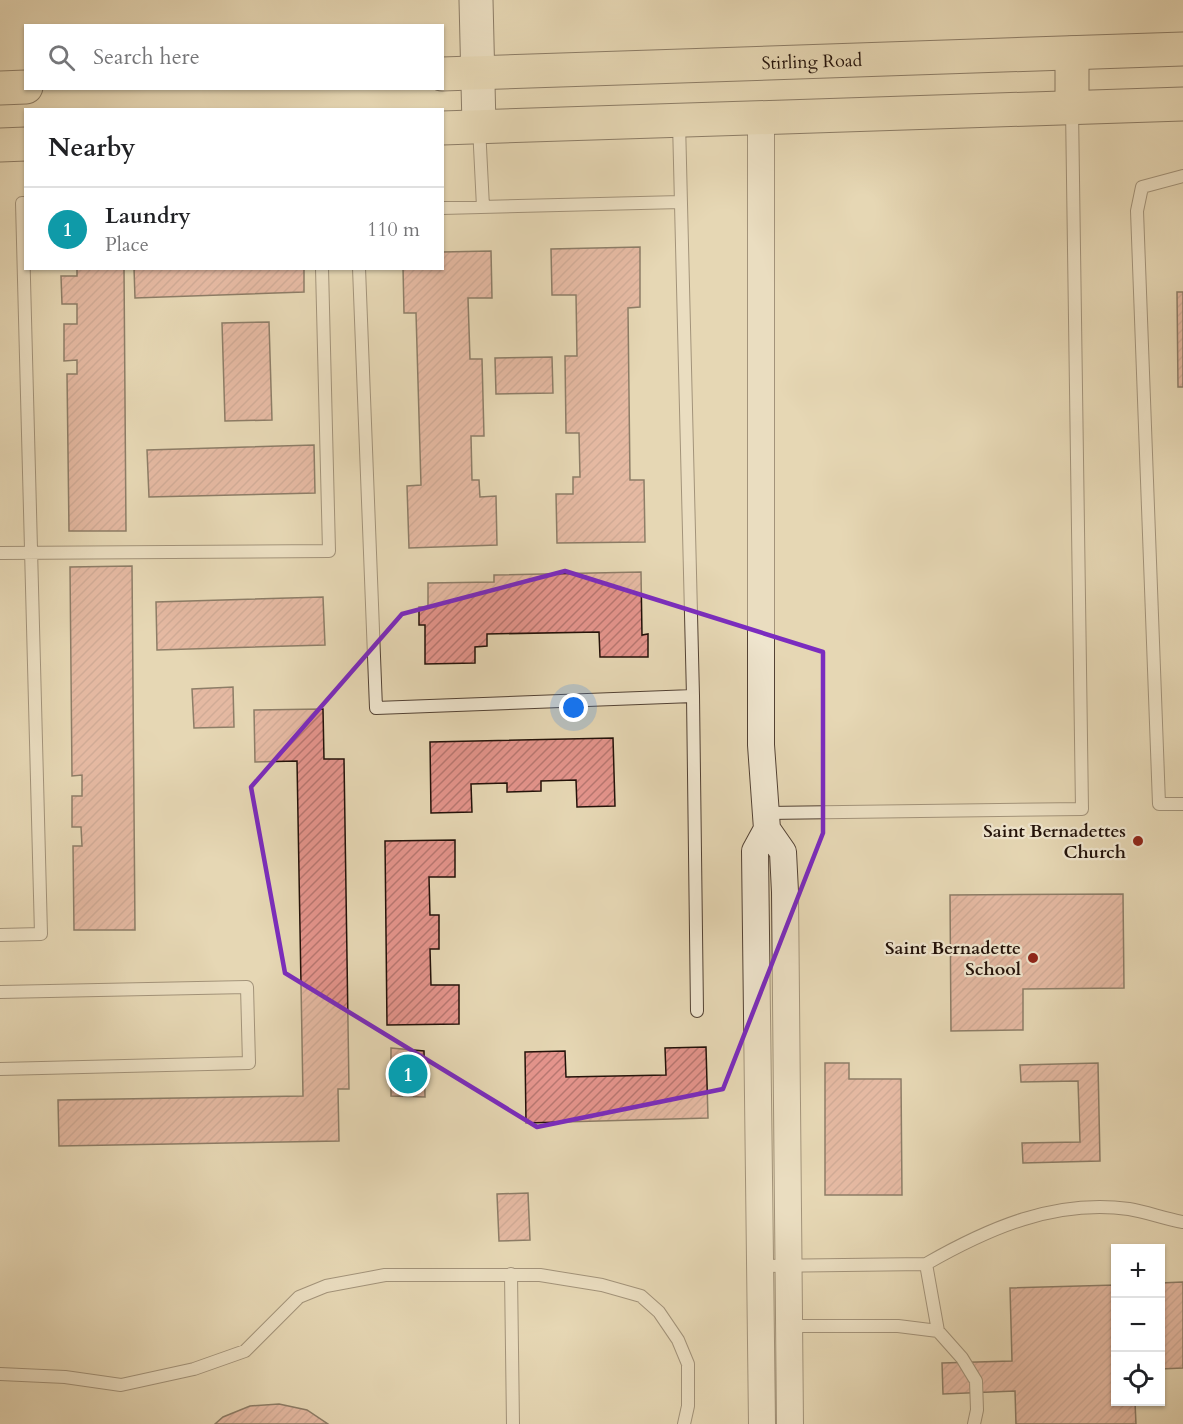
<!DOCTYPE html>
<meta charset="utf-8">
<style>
body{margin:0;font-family:Cardo,serif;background:#f2f2f2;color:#202124}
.controls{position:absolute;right:18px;bottom:18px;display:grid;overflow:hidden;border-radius:0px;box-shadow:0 2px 4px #0004}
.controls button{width:54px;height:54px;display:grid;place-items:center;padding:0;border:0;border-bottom:2px solid #e0e0e0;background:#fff;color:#202124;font:30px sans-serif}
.you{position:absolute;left:574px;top:708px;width:21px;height:21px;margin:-15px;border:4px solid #fff;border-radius:50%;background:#1a73e8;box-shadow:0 0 0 9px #1a73e833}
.badge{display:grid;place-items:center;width:39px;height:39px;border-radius:50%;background:#8f2418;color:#fff;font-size:20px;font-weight:700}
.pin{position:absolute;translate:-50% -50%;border:3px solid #fff;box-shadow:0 2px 6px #0006}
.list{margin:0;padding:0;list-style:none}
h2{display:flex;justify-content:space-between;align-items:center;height:78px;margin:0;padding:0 24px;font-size:26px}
h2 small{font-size:20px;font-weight:400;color:#757577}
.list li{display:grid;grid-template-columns:39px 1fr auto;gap:18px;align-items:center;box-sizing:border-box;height:84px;padding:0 24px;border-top:2px solid #e0e0e0}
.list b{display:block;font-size:22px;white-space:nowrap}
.list p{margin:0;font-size:20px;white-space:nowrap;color:#757577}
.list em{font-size:20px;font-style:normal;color:#757577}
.icon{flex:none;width:33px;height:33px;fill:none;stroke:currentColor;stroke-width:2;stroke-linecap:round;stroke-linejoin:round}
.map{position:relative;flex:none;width:1183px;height:1424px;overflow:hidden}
.search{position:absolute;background:#fff;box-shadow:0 2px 4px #0004;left:24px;top:24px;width:420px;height:66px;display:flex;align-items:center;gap:15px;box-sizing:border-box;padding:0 21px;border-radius:0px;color:#757577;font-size:22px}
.panel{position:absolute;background:#fff;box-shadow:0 2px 4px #0004;left:24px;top:108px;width:420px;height:162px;border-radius:0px}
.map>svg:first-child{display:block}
</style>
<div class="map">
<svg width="1183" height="1424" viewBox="0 0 1183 1424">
<defs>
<pattern id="building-hatch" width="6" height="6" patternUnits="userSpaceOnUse" patternTransform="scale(1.5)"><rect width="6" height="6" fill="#e4948c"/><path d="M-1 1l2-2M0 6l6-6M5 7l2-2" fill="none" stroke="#b87771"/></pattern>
</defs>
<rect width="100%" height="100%" fill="#e6d7b4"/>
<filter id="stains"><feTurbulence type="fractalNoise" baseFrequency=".00333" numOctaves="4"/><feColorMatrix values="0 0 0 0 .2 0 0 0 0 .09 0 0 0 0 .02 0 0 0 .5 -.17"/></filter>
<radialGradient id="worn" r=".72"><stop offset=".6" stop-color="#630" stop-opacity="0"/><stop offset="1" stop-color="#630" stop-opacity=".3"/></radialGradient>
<path fill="url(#building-hatch)" stroke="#221109" stroke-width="1.5" d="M640 247V307L628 308 630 480H644L645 542 557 543 556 494H573V477H580L579 433H566L565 356H577L576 295H552L551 249Z
M491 251 492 298H468L470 359H482L484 436H471L472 480H479L480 497 496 496 497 545 409 548 407 486 421 485 416 313H404L403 268H442V252Z
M77 268H124L126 531H69L67 374H77V360L64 361V324H77V304H62L61 276H77Z
M134 268H304V292L135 298Z
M1177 292H1183V387H1178Z
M269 322 272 420 225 421 222 323Z
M552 357 553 393 496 394 495 358Z
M314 445 315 493 149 497 147 450Z
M132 566 135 930H74L73 846H82L81 827H72V796H82V775L72 776 70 567Z
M641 572 642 635 648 634V657H600L599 632 487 634V646L475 647V663L425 664V625H419V607H428V583L494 582V575Z
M323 597 325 645 157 650 156 602Z
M233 687 234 727 194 728 192 689Z
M323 709 324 759H344L349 1089H338L339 1141 59 1146 58 1100 303 1096 297 761 255 762 254 710Z
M613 738 615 806 577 807 576 780 541 781V791L507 792V783L471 784 472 812 431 813 430 742Z
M455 840V877H429L430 915H439V949H430L431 985H459V1024L387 1025 385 841Z
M1123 894 1124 988 1023 989V1030L951 1031 950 895Z
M706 1047 708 1118 526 1123 525 1052 565 1051 566 1077 666 1075 665 1048Z
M391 1048 424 1051 425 1097 391 1096Z
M825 1063H849V1079H901L902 1195H825Z
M1098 1063 1100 1161 1023 1163 1022 1143 1080 1142 1078 1081 1021 1082 1020 1065Z
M528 1193 530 1240 499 1241 497 1194Z
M1183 1282V1368L1160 1369V1283Z
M1116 1285V1402H1135L1136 1424H1016L1015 1391 943 1394 942 1363 1012 1361 1010 1288Z
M279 1404 307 1410 328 1424H215L223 1417 250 1406Z"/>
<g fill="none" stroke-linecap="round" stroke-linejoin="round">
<g stroke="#534234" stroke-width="14">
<path id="lane" d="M679 122 693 696 697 1011
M479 127 483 207
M1183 176 1142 187 1137 211 1159 804H1183
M442 208 681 202
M359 268 376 708 693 696
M0 553 329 551 322 268
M766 813 1082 809 1072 109
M0 935 41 934 22 203H26
M0 992 247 987 249 1063 0 1069
M926 1264C989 1228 1055 1199 1129 1209 1147 1212 1165 1219 1183 1222
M762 1266 926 1264 938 1331 962 1358 976 1381 977 1410 974 1424
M511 1274 513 1424
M791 1326H898L938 1331
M0 1374 65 1377 121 1385 194 1369 245 1351 299 1297 326 1286 385 1275H540L602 1285 641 1296 659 1312 678 1340 688 1364V1406L684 1424"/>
</g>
<g stroke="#534234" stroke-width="28">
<path id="street" d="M761 119V745L767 829
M762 1424 755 851 767 829 783 852 785 892 790 1424"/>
</g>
<g stroke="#221109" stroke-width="35">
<path id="secondary" d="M476 0 479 126"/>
</g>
<g stroke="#221109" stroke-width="35">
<g id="primary">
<path id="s1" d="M442 74 1183 49"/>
<path d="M0 88 26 87"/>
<path d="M1072 107V53"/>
<path d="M442 128 1183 104"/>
<path d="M0 145 26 144"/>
</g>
</g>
<use href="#lane" stroke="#efe5ce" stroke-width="12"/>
<use href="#street" stroke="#efe5ce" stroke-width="26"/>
<use href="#secondary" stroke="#efe5ce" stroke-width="33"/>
<use href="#primary" stroke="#e6d7b4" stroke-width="33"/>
</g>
<path d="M0 0H1183V1424H0ZM565 571 823 652V833L723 1089 537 1127 285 973 251 787 402 614Z" fill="#e6d7b4" fill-opacity=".55" fill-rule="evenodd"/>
<path fill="none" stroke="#7b2cbf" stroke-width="4.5" stroke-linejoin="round" d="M565 571 823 652V833L723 1089 537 1127 285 973 251 787 402 614Z"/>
<g fill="#8f2418" stroke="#efe5ce" stroke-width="2">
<circle cx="1138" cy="841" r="6"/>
<circle cx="1033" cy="958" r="6"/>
</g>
<g text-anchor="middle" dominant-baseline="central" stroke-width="4.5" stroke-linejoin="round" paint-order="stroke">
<g font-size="18" fill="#221109" stroke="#efe5ce">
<text stroke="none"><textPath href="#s1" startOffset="370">Stirling Road</textPath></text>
</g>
<g font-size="18" font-weight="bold" fill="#221109" stroke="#efe5ce" text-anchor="end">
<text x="1126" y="831">Saint Bernadettes<tspan x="1126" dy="21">Church</tspan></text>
<text x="1021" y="948">Saint Bernadette<tspan x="1021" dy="21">School</tspan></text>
</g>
</g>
<rect width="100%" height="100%" filter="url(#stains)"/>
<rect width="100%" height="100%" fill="url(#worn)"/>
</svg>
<div class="controls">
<button>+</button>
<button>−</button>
<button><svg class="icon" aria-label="locate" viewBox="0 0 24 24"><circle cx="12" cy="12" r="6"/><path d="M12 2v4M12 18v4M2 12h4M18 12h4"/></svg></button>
</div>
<div class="you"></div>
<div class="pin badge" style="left:408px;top:1074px;background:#0f9aa8">1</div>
<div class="search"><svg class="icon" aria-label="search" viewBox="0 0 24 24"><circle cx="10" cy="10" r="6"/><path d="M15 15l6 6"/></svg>Search here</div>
<section class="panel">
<h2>Nearby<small></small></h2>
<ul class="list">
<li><span class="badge" style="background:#0f9aa8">1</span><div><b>Laundry</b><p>Place</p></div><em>110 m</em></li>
</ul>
</section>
</div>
